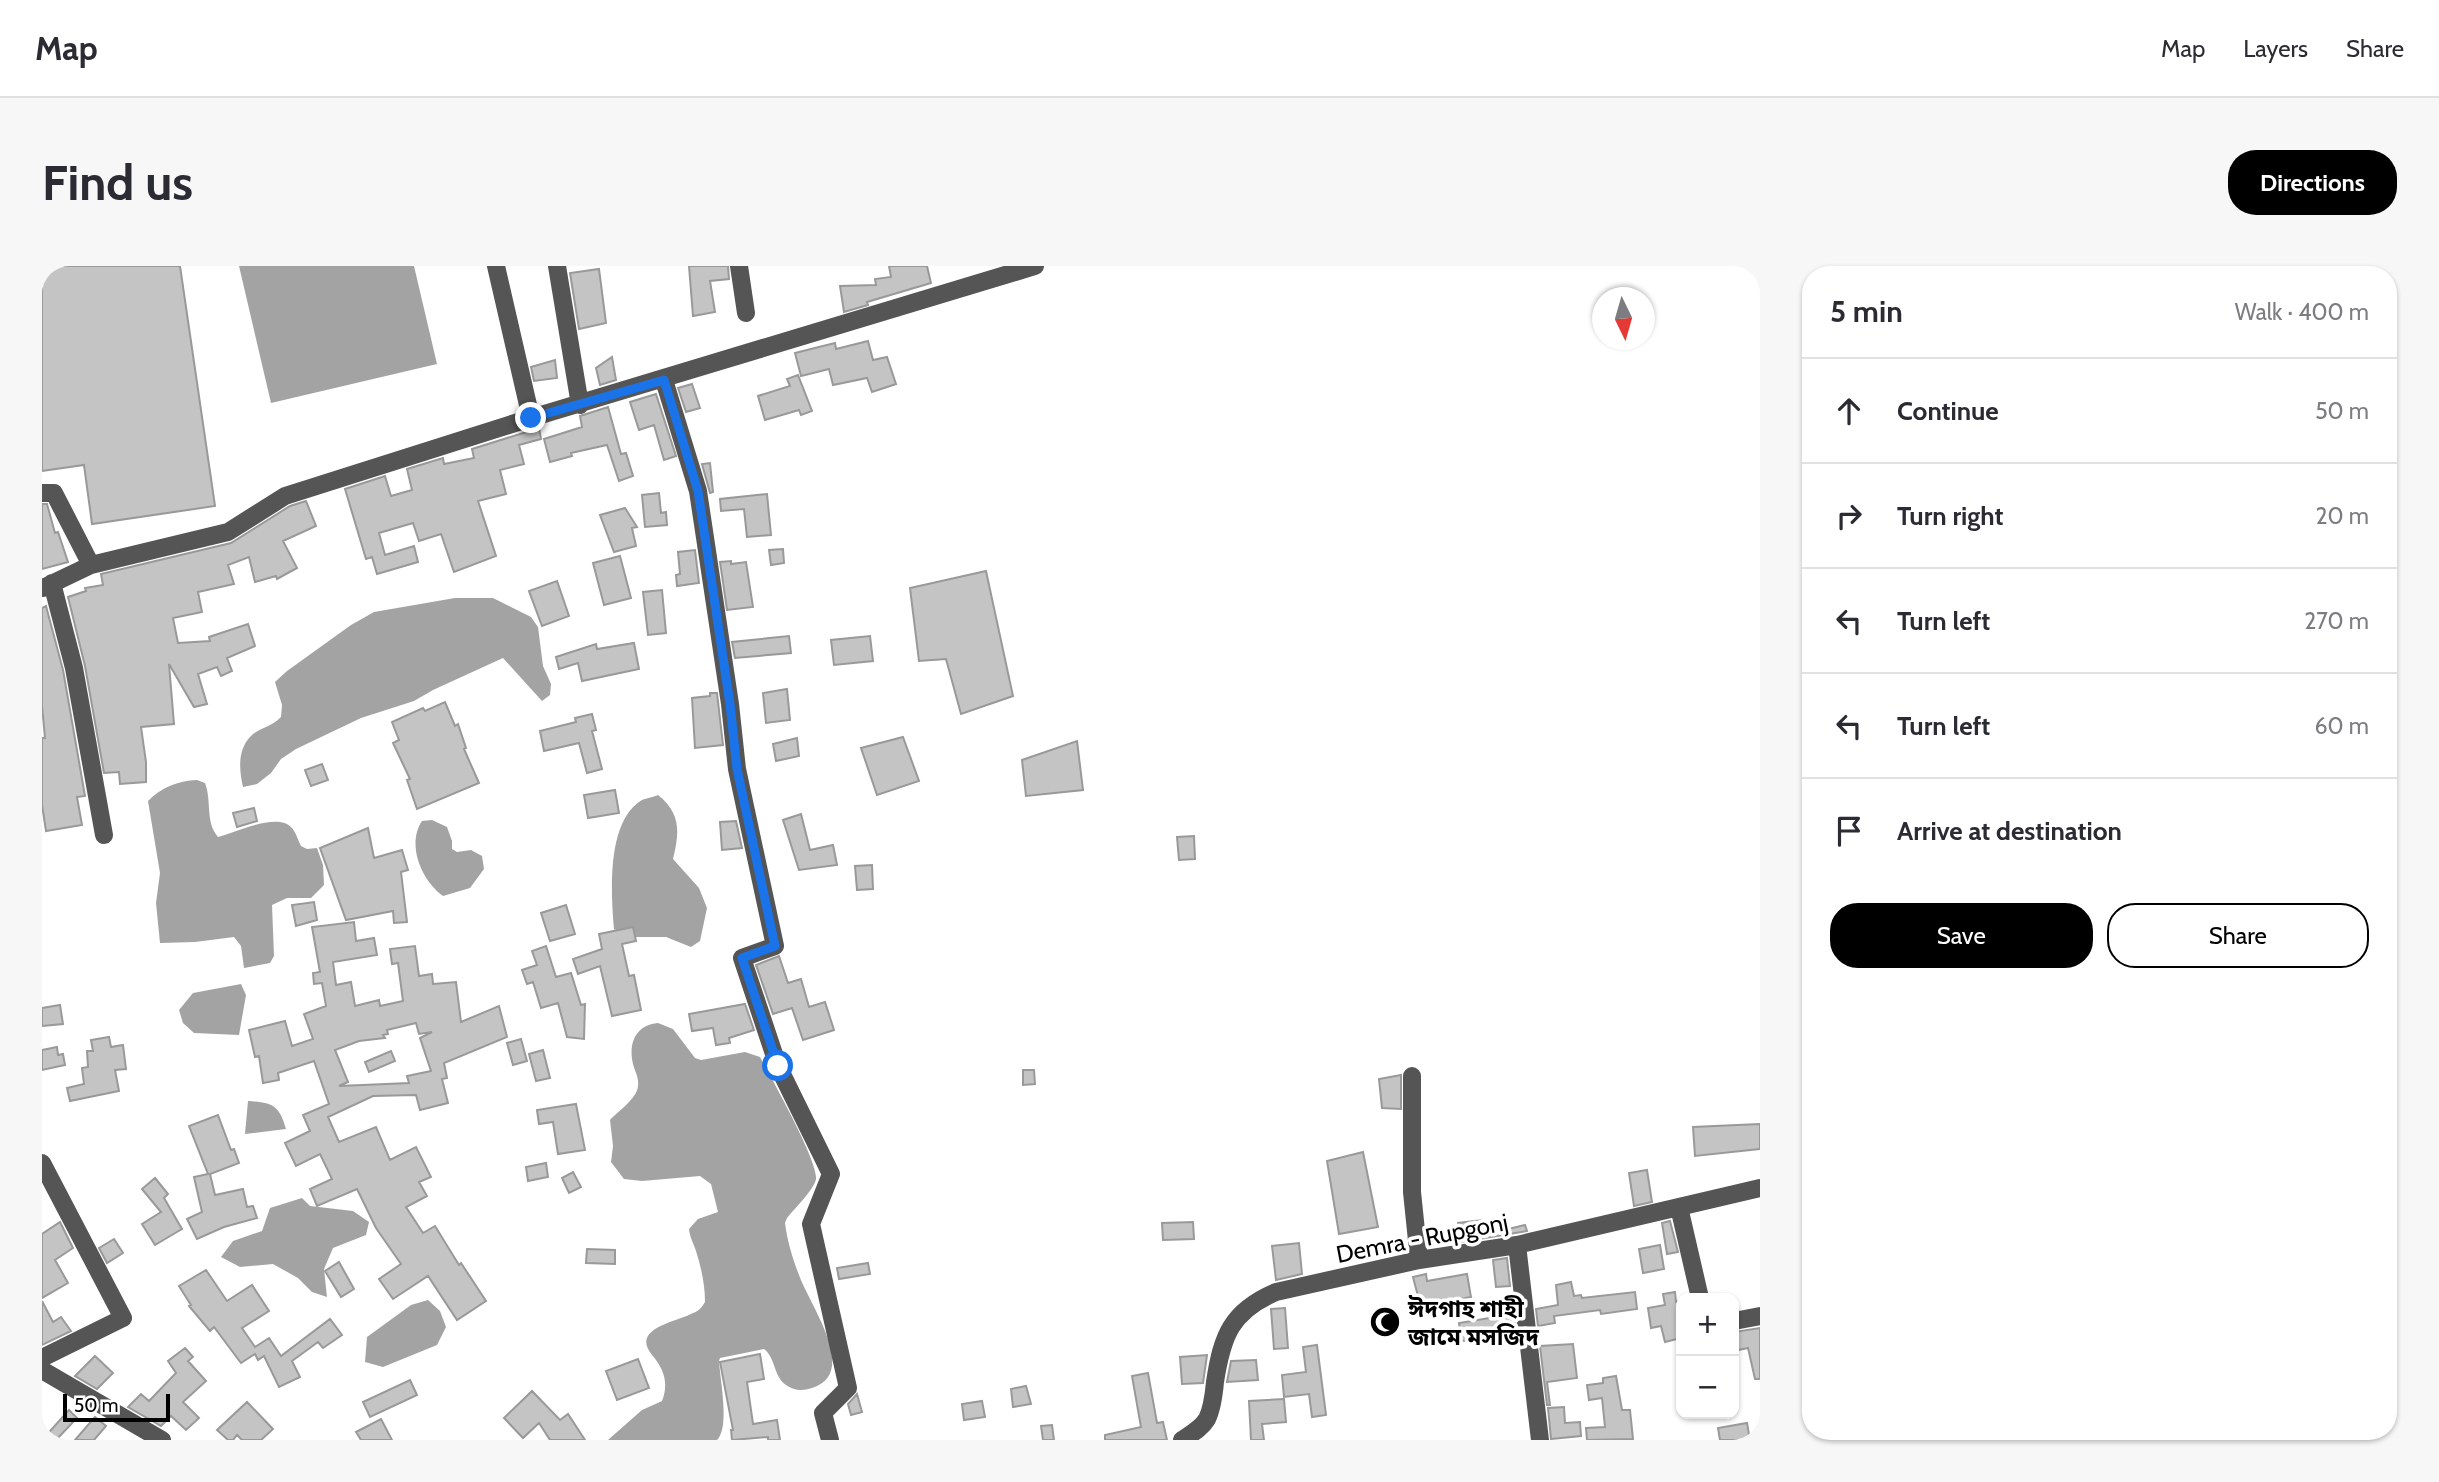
<!DOCTYPE html>
<meta charset="utf-8">
<style>
body{margin:0;font-family:Cabin,"Noto Sans Bengali",sans-serif;background:#f7f7f7;color:#2b2b33}
.controls{position:absolute;right:21px;bottom:21px;display:grid;overflow:hidden;border-radius:14px;box-shadow:0 2px 5px #0004}
.controls button{width:63px;height:63px;display:grid;place-items:center;padding:0;border:0;border-bottom:2px solid #e1e1e2;background:#fff;color:#2b2b33;font:35px sans-serif}
.compass{position:absolute;left:1550px;top:21px;width:63px;height:63px;border-radius:50%;background:#fff;box-shadow:0 2px 5px #0004;rotate:175deg}
.scale{position:absolute;left:21px;bottom:18px;width:107px;box-sizing:border-box;padding-left:7px;border:4px solid #000;border-top:0;font-size:19px;line-height:24px;white-space:nowrap;color:#000;-webkit-text-stroke:5px #fff;paint-order:stroke}
.stop{position:absolute;width:21px;height:21px;margin:-16px;border:5px solid #1a73e8;border-radius:50%;background:#fff}
.stop.end{background:#1a73e8;border-color:#fff;box-shadow:0 2px 7px #0008}
.list{margin:0;padding:0;list-style:none}
h2{display:flex;justify-content:space-between;align-items:center;height:91px;margin:0;padding:0 28px;font-size:30px}
h2 small{font-size:23px;font-weight:400;color:#7c7c81}
.list li{display:grid;grid-template-columns:46px 1fr auto;gap:21px;align-items:center;box-sizing:border-box;height:105px;padding:0 28px;border-top:2px solid #e1e1e2}
.list b{display:block;font-size:26px;white-space:nowrap}
.list em{font-size:23px;font-style:normal;color:#7c7c81}
.actions{display:flex;gap:14px;padding:21px 28px}
.actions a{flex:1;padding:16px 0;border:2px solid #000;border-radius:28px;text-align:center;font-size:24px;color:#000}
.actions .main{background:#000;color:#fff}
.icon{flex:none;width:38px;height:38px;fill:none;stroke:currentColor;stroke-width:2;stroke-linecap:round;stroke-linejoin:round}
.map{position:relative;flex:none;width:1718px;height:1174px;overflow:hidden;border-radius:28px}
header{display:flex;align-items:center;gap:42px;box-sizing:border-box;height:98px;padding:0 35px;background:#fff;border-bottom:2px solid #e1e1e2}
header strong{font-size:33px}
nav{display:flex;gap:38px;margin-inline-start:auto;font-size:24px}
.intro{display:flex;align-items:center;justify-content:space-between;box-sizing:border-box;height:168px;padding:0 42px}
h1{margin:0;font-size:49px}
.button{padding:18px 32px;border-radius:28px;background:#000;color:#fff;font-size:24px;font-weight:700}
main{display:flex;gap:42px;padding:0 42px}
aside{flex:1;background:#fff;border-radius:28px;box-shadow:0 2px 5px #0004}
.map>svg:first-child{display:block}
</style>
<header>
<strong>Map</strong>
<nav><a>Map</a><a>Layers</a><a>Share</a></nav>
</header>
<div class="intro"><h1>Find us</h1><a class="button">Directions</a></div>
<main>
<div class="map">
<svg width="1718" height="1174" viewBox="0 0 1718 1174">
<rect width="100%" height="100%" fill="#fff"/>
<path fill="#a3a3a3" d="M197 0H372L395 98 229 137Z
M413 332H451L489 351 496 361 501 400 509 418 508 429 500 435 461 392 391 424 372 435 319 452 254 483 239 493 229 507 215 518 201 521C197 503 195 482 211 468 220 461 229 461 239 451L240 439 233 416 245 405 309 359 332 346Z
M155 514 163 517C170 535 163 556 176 571 194 567 240 543 252 565 255 569 256 575 259 580L265 583 275 582 281 599 282 619 269 632H245L230 639 232 690 228 697 202 702 199 680 192 671 153 676 118 677 114 637 118 607 106 535C120 521 135 515 155 514Z
M616 529C640 548 637 568 631 593L657 622 665 642 658 675 649 681 624 671H589L572 663C569 628 564 555 600 534 605 532 612 531 616 529Z
M390 554 405 561 410 575V583L415 586 429 584 440 590 442 603 428 622 401 630C380 615 364 579 380 555Z
M199 718 204 729 197 769 152 767 141 757 137 744 151 727Z
M616 757 631 763 653 792 659 794 703 786 718 791C729 811 777 897 774 913 772 924 752 943 745 952L743 957C745 974 751 994 757 1009 767 1038 818 1107 770 1122 761 1125 752 1125 744 1119 731 1110 734 1092 722 1083L678 1092 677 1095C678 1113 688 1161 675 1174H566L600 1144 620 1135C627 1117 622 1103 610 1089 588 1062 635 1056 651 1047 657 1045 660 1041 663 1036 663 1018 659 1001 654 985 651 976 648 972 647 963L656 953 676 946 669 918 658 910 600 915 582 913 569 896 571 880 568 854C576 845 595 833 596 820 597 811 593 806 591 798 586 777 594 759 616 757Z
M206 835C230 837 237 838 244 863L203 868Z
M260 932 268 940 311 945 327 956 324 969 291 982 282 1003 285 1031 270 1026 256 1012 231 998 198 1001 179 991 191 975 220 965 228 942Z
M386 1034 398 1045 404 1061 395 1079 341 1101 323 1096 325 1071 369 1039Z"/>
<path fill="#c4c4c4" stroke="#999" stroke-width="2" fill-rule="evenodd" d="M0 0H138L173 240 50 258 42 199 0 205Z
M647 0H686L687 13 668 15 673 46 651 50Z
M847 0H885L889 17 825 36 826 39 802 46 798 20 834 19 833 13 849 11Z
M557 3 564 57 537 63 528 7Z
M826 75 831 94 845 91 854 118 830 126 825 112 791 119 787 103 759 110 753 87 793 77 794 83Z
M570 91 574 114 558 119 554 102Z
M513 94 515 112 492 115 489 101Z
M756 109 770 145 759 149 757 144 723 154 716 130 748 120 745 113Z
M650 118 658 142 644 146 636 122Z
M614 128 634 190 622 194 612 159 597 164 588 136Z
M566 141 579 188 584 187 591 210 577 215 565 179 529 187 530 190 508 196 502 173 540 161 538 150Z
M497 162 499 173 477 179 482 198 458 204 464 228 436 235 454 290 412 306 399 268 377 275 371 257 337 267 343 289 372 280 376 296 335 308 330 291 324 293 303 223 343 210 349 230 370 224 365 203 401 192 402 198 432 192 430 183Z
M668 197 671 226 668 227 660 198Z
M617 227 619 247 624 246 625 259 603 261 600 229Z
M725 228 729 269 705 271 702 243 679 245 678 233Z
M264 235 274 260 241 275 255 302 235 313 234 310 213 316 207 291 186 299 192 318 156 326 160 346 131 352 136 377 168 375 167 371 206 358 213 380 185 392 190 405 179 410 175 401 156 408 165 438 152 441 127 398 132 458 99 461 104 496V516L78 518 77 506 62 507 43 400 26 331 44 325 43 322 61 319 59 308 189 277 248 240Z
M0 238H5L13 267 16 266 26 296 0 303Z
M583 242 595 261 590 262 594 280 572 286 558 249Z
M741 283 742 297 729 299 727 284Z
M653 284 657 317 635 320 634 309 638 308 636 286Z
M578 290 589 332 562 339 551 297Z
M689 295V298L704 296 711 341 685 344 678 296Z
M944 305 971 430 919 448 904 393 877 395 868 322Z
M515 315 527 350 500 360 487 325Z
M620 324 624 367 606 369 601 326Z
M4 340 21 404 43 530 35 531 40 559 4 565 0 539V472H3L0 440V342Z
M747 370 749 387 693 392 690 376Z
M828 370 831 395 792 399 789 374Z
M592 377 597 403 540 415 536 397 517 403 514 391 554 378 555 383Z
M745 423 748 454 724 457 721 427Z
M668 427H675L681 479 653 482 650 432 668 430Z
M403 436 413 460 416 458 424 482 422 483 437 517 375 543 365 514 368 513 351 477 357 474 350 456 381 442 383 445Z
M550 448 554 464 550 465 560 503 545 507 537 477 502 485 498 465 534 456 533 452Z
M861 471 877 515 835 529 819 482Z
M755 472 757 490 734 495 731 478Z
M1035 475 1041 524 984 530 980 494Z
M280 498 286 514 269 520 263 504Z
M573 524 577 547 546 552 542 529Z
M212 542 215 555 195 561 191 547Z
M759 548 768 584 791 579 795 599 757 604 741 554Z
M694 555 700 582 680 584 678 556Z
M326 562 332 592 360 584 366 604 359 606 365 656 352 657 351 645 304 654 278 582Z
M1152 570 1153 593 1137 594 1135 571Z
M830 599 831 623 815 624 813 600Z
M272 636 275 654 254 660 250 639Z
M524 639 533 668 508 675 499 647Z
M312 656 314 675 332 672 335 689 291 696 294 719 309 716 313 740 337 734 338 740 361 735 356 697 350 698 348 683 373 680 377 710 390 708 391 718 414 716 419 756 457 740 465 771 402 797 405 812 400 813 406 837 378 844 374 829 331 830 286 851 297 876 334 861 348 894 374 881 389 911 377 916 385 930 364 941 381 967 393 960 417 999 419 997 444 1035 415 1054 386 1010 351 1033 337 1013 359 998 334 962 315 923 275 940 268 923 290 913 278 888 254 900 243 877 268 865 261 849 287 838 272 795 236 807 237 814 221 817 217 790 213 791 207 764 243 755 250 780 271 773 262 748 284 740 280 717 272 718 271 707 278 706 270 661ZM374 757 377 768 390 766 378 772 389 805 365 810 367 817 297 820 306 816 293 784 317 775 343 772 341 769 346 768 345 764Z
M591 661 594 675 580 678 587 710 592 709 599 744 570 750 558 700 536 708 531 693 560 683 557 668Z
M504 680 514 711 529 707 539 739 543 738 542 773 525 771 516 737 499 742 491 716 485 718 480 704 495 699 490 685Z
M737 690 746 717 759 713 767 741 783 736 792 764 761 774 750 742 731 748 714 699Z
M703 738 712 764 687 772 688 777 674 779 671 762 650 765 647 748Z
M18 739 21 758 0 760V742Z
M67 771 69 781 81 779 84 803 73 804 77 825 28 835 25 822 42 818 40 802 46 801 45 785H51L49 774Z
M479 773 485 795 471 799 465 777Z
M15 781 16 789 21 788 23 799 0 804V784Z
M501 784 508 812 494 815 487 788Z
M349 785 353 795 327 806 323 796Z
M981 804H992L993 818 981 819Z
M1359 809V843L1340 842 1337 813Z
M534 838 543 884 516 888 511 856 497 858 495 844Z
M176 849 189 884 192 883 197 897 168 908 173 929 201 923 205 941 211 940 215 952 182 961 155 973 145 953 160 946 152 911 166 908 147 860Z
M1718 858V883L1653 890 1651 861Z
M1321 886 1336 961 1297 968 1285 895Z
M504 897 506 911 486 915 484 901Z
M1605 904 1610 936 1592 940 1587 907Z
M531 906 539 921 527 927 520 912Z
M113 912 126 928 122 932 140 963 113 979 100 958 119 946 100 923Z
M1441 954 1442 962 1457 960 1458 965 1483 959 1485 965 1418 976 1416 957Z
M1628 955 1636 986 1625 988 1620 957Z
M18 956 31 982 13 994 26 1017 0 1032V968Z
M1151 956 1152 973 1121 974 1120 957Z
M72 973 81 987 65 997 57 982Z
M1257 977 1260 1008 1234 1014 1230 980Z
M1618 979 1622 1003 1601 1007 1597 983Z
M545 983 573 984V998L544 997Z
M1465 992 1468 1020 1454 1021 1451 994Z
M297 996 312 1023 299 1031 283 1005Z
M826 997 828 1008 797 1013 795 1002Z
M164 1004 185 1035 210 1019 227 1045 200 1062 213 1081 227 1072 239 1090 288 1053 300 1069 281 1082 276 1076 250 1095 258 1111 237 1121 222 1090 216 1094 213 1088 199 1097 172 1061 168 1065 147 1040 149 1039 137 1020Z
M1384 1008 1385 1015 1425 1008 1429 1031 1391 1038 1393 1043 1380 1046 1371 1011Z
M1529 1016 1532 1030 1539 1029 1540 1032 1593 1026 1595 1043 1559 1048 1558 1044 1512 1050 1513 1057 1496 1060 1494 1043 1516 1039 1514 1019Z
M1633 1026 1634 1036 1639 1035V1072L1623 1076 1619 1060 1609 1062 1606 1042 1623 1039 1621 1028Z
M0 1035 11 1056 19 1051 29 1065 0 1079Z
M1243 1042 1246 1082 1232 1083 1229 1043Z
M1472 1048 1474 1064 1433 1070 1434 1074 1419 1075 1417 1057Z
M1718 1062V1113H1713L1706 1082 1692 1085V1066Z
M1531 1078 1535 1112 1505 1116 1508 1139H1505L1498 1080Z
M1275 1079 1284 1149 1270 1151 1267 1128 1242 1131 1240 1109 1264 1106 1261 1081Z
M143 1082 151 1091 146 1095 164 1115 141 1136 157 1152 144 1164 129 1150 119 1160 86 1141 99 1128 107 1135 134 1107 126 1095Z
M718 1088 722 1113 705 1116 711 1158 735 1154 738 1174H726V1171L690 1174 689 1164H691L678 1096Z
M1165 1089 1161 1117 1140 1118 1138 1091Z
M53 1090 71 1107 55 1123 33 1110Z
M596 1093 607 1122 575 1134 564 1105Z
M1214 1094 1216 1114 1185 1116 1189 1095Z
M1106 1107 1115 1157 1121 1156 1125 1174H1063V1169L1099 1161 1090 1110Z
M1574 1110 1580 1144H1588L1591 1173 1545 1174 1544 1162 1563 1161 1560 1132 1547 1134 1545 1119 1561 1117V1112Z
M368 1114 375 1129 328 1151 321 1136Z
M984 1120 989 1138 971 1141 969 1123Z
M490 1125 518 1154 526 1148 543 1174H508L497 1157 481 1172 462 1152Z
M815 1128 820 1146 809 1149 806 1138Z
M1242 1133 1244 1156 1220 1158 1222 1174H1209L1207 1135Z
M940 1135 943 1151 922 1154 920 1138Z
M205 1136 231 1163 219 1174H200L195 1169 191 1174H186L175 1164Z
M1522 1141 1523 1157 1538 1156 1539 1170 1509 1173 1506 1142Z
M27 1144 35 1152 14 1174H0Z
M53 1151 64 1160 52 1174H33Z
M339 1153 350 1174H319L314 1166Z
M1705 1157 1708 1174H1678L1676 1162Z
M1010 1159 1012 1174H1001L999 1160Z"/>
<g fill="none" stroke-linecap="round" stroke-linejoin="round">
<path stroke="#555" stroke-width="18" d="M454 0 489 152
M515 0 538 139
M697 0 704 47
M622 114 656 225 688 438 695 503 733 680 700 692 736 800 789 908 769 958 806 1122 781 1147 788 1174
M0 227H12L49 299 186 266 243 230 489 152 993 0
M10 317 32 402 62 569
M1 322 49 299
M1370 810V926L1377 994
M0 897 81 1052 0 1092
M1637 941 1658 1032
M1475 979 1498 1174
M1692 1055 1718 1050
M0 1104 120 1174
M1140 1174C1149 1168 1159 1163 1165 1153 1170 1143 1172 1127 1173 1116 1180 1070 1189 1045 1234 1026L1377 994 1475 979 1718 922"/>
</g>
<g fill="none" stroke-linecap="round" stroke-linejoin="round">
<path stroke="#1a73e8" stroke-width="9" d="M489 152 622 114 656 225 688 438 695 503 733 680 700 692 736 800"/>
</g>
<defs>
<g id="mosque-disc" transform="scale(1.575)"><circle r="9.5" fill="#000" stroke="#fff"/><path d="M3.5-4.9A6 6 0 1 0 3.5 4.9A5 5 0 1 1 3.5-4.9Z" fill="#fff"/></g>
</defs>
<g fill-rule="evenodd">
<use href="#mosque-disc" x="1343" y="1056"/>
</g>
<g text-anchor="middle" dominant-baseline="central" stroke-width="7" stroke-linejoin="round" paint-order="stroke">
<g font-size="24" fill="#000" stroke="#fff">
<text transform="translate(1380 972) rotate(-11)">Demra - Rupgonj</text>
</g>
<g font-size="24" font-weight="bold" fill="#000" stroke="#fff" text-anchor="start">
<text x="1366" y="1042">ঈদগাহ শাহী<tspan x="1366" dy="28">জামে মসজিদ</tspan></text>
</g>
</g>
</svg>
<div class="controls">
<button>+</button>
<button>−</button>
</div>
<svg class="compass" viewBox="-18 -18 36 36"><path d="M0-13l5 13h-10z" fill="#e53935"/><path d="M0 13l5-13h-10z" fill="#7c7c81"/></svg>
<div class="scale">50 m</div>
<div class="stop" style="left:736px;top:800px"></div>
<div class="stop end" style="left:489px;top:152px"></div>
</div>
<aside>
<h2>5 min<small>Walk · 400 m</small></h2>
<ul class="list">
<li><svg class="icon" aria-label="ahead" viewBox="0 0 24 24"><path d="M12 20V5M6 11l6-6 6 6"/></svg><div><b>Continue</b></div><em>50 m</em></li>
<li><svg class="icon" aria-label="right" viewBox="0 0 24 24"><path d="M7 20v-9h11M14 6l5 5-5 5"/></svg><div><b>Turn right</b></div><em>20 m</em></li>
<li><svg class="icon" aria-label="left" viewBox="0 0 24 24"><path d="M17 20v-9H6M10 6l-5 5 5 5"/></svg><div><b>Turn left</b></div><em>270 m</em></li>
<li><svg class="icon" aria-label="left" viewBox="0 0 24 24"><path d="M17 20v-9H6M10 6l-5 5 5 5"/></svg><div><b>Turn left</b></div><em>60 m</em></li>
<li><svg class="icon" aria-label="arrive" viewBox="0 0 24 24"><path d="M6 21V4h12l-3 4 3 4H6"/></svg><div><b>Arrive at destination</b></div></li>
</ul>
<div class="actions"><a class="main">Save</a><a>Share</a></div>
</aside>
</main>
